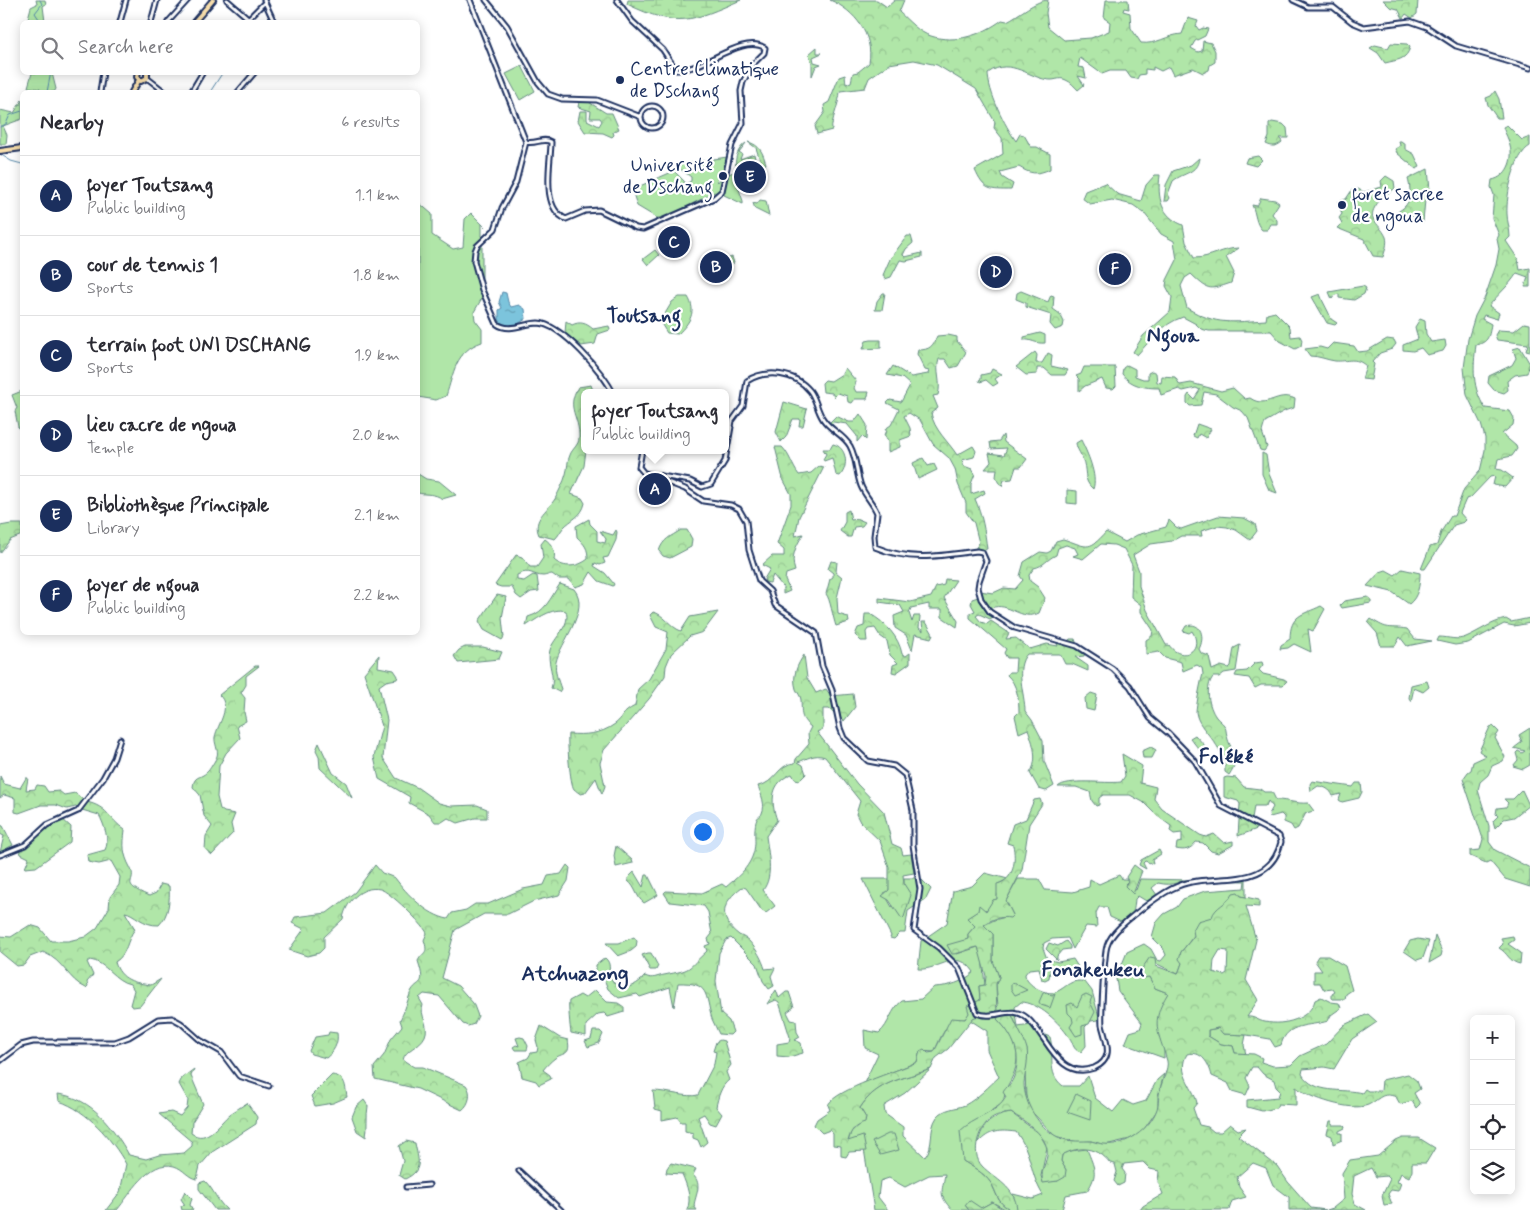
<!DOCTYPE html>
<meta charset="utf-8">
<style>
body{margin:0;font-family:Mynerve,sans-serif;background:#f2f2f3;color:#2b2b33}
.controls{position:absolute;right:15px;bottom:15px;display:grid;overflow:hidden;border-radius:8px;box-shadow:0 2px 12px #0003}
.controls button{width:45px;height:45px;display:grid;place-items:center;padding:0;border:0;border-bottom:1px solid #e1e1e2;background:#fff;color:#2b2b33;font:25px sans-serif}
.you{position:absolute;left:702px;top:831px;width:18px;height:18px;margin:-12px;border:4px solid #fff;border-radius:50%;background:#1a73e8;box-shadow:0 0 0 8px #1a73e833}
.badge{display:grid;place-items:center;width:32px;height:32px;border-radius:50%;background:#1b2f5e;color:#fff;font-size:16px;font-weight:700}
.pin{position:absolute;translate:-50% -50%;border:2px solid #fff;box-shadow:0 1px 5px #0006}
.popup{position:absolute;left:581px;top:389px;width:148px;height:65px;box-sizing:border-box;display:grid;place-content:center;border-radius:8px;background:#fff;filter:drop-shadow(0 1px 4px #0005);font-size:16px;white-space:nowrap;color:#7c7c81}
.popup b{font-size:19px;color:#2b2b33}
.popup::after{content:'';position:absolute;left:50%;top:100%;margin-left:-10px;border:10px solid transparent;border-top-color:#fff}
.list{margin:0;padding:0;list-style:none}
h2{display:flex;justify-content:space-between;align-items:center;height:65px;margin:0;padding:0 20px;font-size:21px}
h2 small{font-size:16px;font-weight:400;color:#7c7c81}
.list li{display:grid;grid-template-columns:32px 1fr auto;gap:15px;align-items:center;box-sizing:border-box;height:80px;padding:0 20px;border-top:1px solid #e1e1e2}
.list b{display:block;font-size:19px;white-space:nowrap}
.list p{margin:0;font-size:16px;white-space:nowrap;color:#7c7c81}
.list em{font-size:16px;font-style:normal;color:#7c7c81}
.icon{flex:none;width:28px;height:28px;fill:none;stroke:currentColor;stroke-width:2;stroke-linecap:round;stroke-linejoin:round}
.map{position:relative;flex:none;width:1530px;height:1210px;overflow:hidden}
.search{position:absolute;background:#fff;box-shadow:0 2px 12px #0003;left:20px;top:20px;width:400px;height:55px;display:flex;align-items:center;gap:12px;box-sizing:border-box;padding:0 18px;border-radius:8px;color:#7c7c81;font-size:19px}
.panel{position:absolute;background:#fff;box-shadow:0 2px 12px #0003;left:20px;top:90px;width:400px;height:545px;border-radius:8px}
.map>svg:first-child{display:block}
</style>
<div class="map">
<svg width="1530" height="1210" viewBox="0 0 1530 1210">
<defs>
<pattern id="forest-crowns" width="20" height="18" patternUnits="userSpaceOnUse" patternTransform="scale(1.25)"><rect width="20" height="18" fill="#b0e6a8"/><path d="M2 6a3 3 0 1 1 6 0M12 15a3 3 0 1 1 6 0" fill="none" stroke="#97c693"/></pattern>
<pattern id="wetland-marsh" width="20" height="14" patternUnits="userSpaceOnUse" patternTransform="scale(1.25)"><rect width="20" height="14" fill="#b0e6a8"/><path d="M1 5h8M5 5V1M11 12h8M15 12V8" fill="none" stroke="#97c693"/></pattern>
<pattern id="water-ripples" width="26" height="14" patternUnits="userSpaceOnUse" patternTransform="scale(1.25)"><rect width="26" height="14" fill="#7cc4dc"/><path d="M2 4q2-2 4 0t4 0M15 11q2-2 4 0t4 0" fill="none" stroke="#65a0b6"/></pattern>
</defs>
<rect width="100%" height="100%" fill="#fff"/>
<filter id="ink" filterUnits="userSpaceOnUse"><feTurbulence type="fractalNoise" baseFrequency=".02" numOctaves="2"/><feDisplacementMap in="SourceGraphic" scale="10" xChannelSelector="R" yChannelSelector="G"/><feConvolveMatrix kernelMatrix="1 2 1 2 8 2 1 2 1" color-interpolation-filters="sRGB"/></filter>
<g filter="url(#ink)">
<path fill="#b0e6a8" stroke="#668a83" d="M36 0H45L46 4 43 6 45 22H27L31 7 37 4Z
M817 47V53H822L813 57 814 62 821 64 816 66 812 76V63L809 54Z
M522 66 535 91 520 100 506 74Z
M32 73H52L56 89 54 92H40V89L28 87Z
M22 100V119L3 126 7 135 6 144H0V110L14 113Z
M748 142C760 145 763 153 766 164L762 166 756 148Z
M746 143 739 152 742 154 740 159 754 154 757 169 743 174 740 170 746 168 745 163 736 166C734 158 739 147 746 143Z
M727 157 724 170 716 174 719 176 717 181 718 182 723 175 720 191 718 194 715 192 665 218H657L637 206 633 193 640 186 674 171 684 181 685 184 691 181V177L675 165Z
M733 172 743 201V204L724 195 727 175Z
M760 200 766 201 769 216 755 209 753 203 757 204Z
M418 202 432 214V235L453 249 463 247 465 219 471 213 485 227 482 224V298L474 312 475 320 482 329V342C455 351 454 373 446 396L436 400 418 397Z
M683 228 691 241 666 256 658 243Z
M655 250 659 255 648 265 643 259Z
M732 257 734 263 713 272 710 266Z
M679 297H688C697 312 690 322 678 334L667 333 660 322 672 302Z
M22 391V430L18 427 15 411 17 408 12 395Z
M418 474 426 479 439 481 456 495 442 499C436 493 425 495 418 493Z
M985 873 1008 879 998 884 997 900H993L989 909 978 911 968 918 975 926 968 934V939L959 943 957 954 978 947 982 958 985 985 979 986 980 1000 965 1019C945 1020 941 1038 934 1052L920 1051 917 1062 864 1083 878 1054 865 1048 864 1030 879 1033C890 1024 890 1010 902 1001L921 999 934 987C950 986 962 983 974 972 957 947 940 971 918 969L921 941 947 923 953 891 972 886Z
M1119 875 1122 879H1127L1128 881 1125 884 1136 890 1140 879 1192 880 1208 877 1222 880 1235 876 1238 880 1246 879V897L1241 896 1217 909 1213 917 1207 919 1181 952 1182 963 1178 974 1155 963 1141 975 1149 977 1155 988 1168 993 1159 1036 1164 1047V1058L1125 1044 1130 1032 1140 1029 1142 1023 1118 991 1116 979 1127 952 1144 944 1151 949 1157 960 1161 961 1166 955 1163 948 1152 937 1156 923 1164 914 1177 907 1183 899 1205 891 1244 888 1245 881C1226 880 1207 882 1189 881 1178 880 1175 887 1158 883L1152 888 1160 899 1151 904 1138 896 1135 899C1134 910 1134 916 1123 923L1110 917 1107 907H1099L1096 913 1097 927 1086 926 1073 949 1068 938 1052 939 1044 943 1043 948 1047 959 1058 962 1073 959 1078 967 1069 969 1054 966 1050 969 1049 979 1045 981 1042 980 1039 968 1029 969 1025 974C1025 985 1047 996 1056 992 1067 987 1071 978 1085 982L1092 991 1099 1017 1098 1020 1091 1021 1085 1027 1086 1046 1081 1052C1072 1050 1074 1043 1069 1037 1060 1023 1038 1002 1021 1002L1015 1007 1018 1027 1031 1025 1040 1033 1050 1037C1055 1056 1046 1073 1063 1086H1079L1088 1076 1095 1098 1113 1112 1123 1100 1133 1105 1146 1101 1157 1080 1164 1074 1158 1096V1109L1142 1132 1130 1139 1105 1145 1091 1141 1077 1142 1055 1136 1031 1111 1026 1099 1025 1069 1027 1050 1012 1015 997 1019C1019 1041 1023 1060 1008 1085 1005 1090 1005 1098 1002 1104L992 1110 963 1161C973 1167 984 1173 991 1183 997 1194 997 1202 1008 1208L1007 1210 992 1202 981 1208 965 1205 969 1210H952C938 1194 942 1193 945 1174L929 1175 905 1187 889 1178 880 1181 878 1197 888 1210H874L862 1137 848 1142 851 1132 866 1118 860 1108C877 1081 903 1079 931 1069L905 1093 884 1106 885 1114 903 1127V1136L925 1157C935 1144 928 1130 937 1117 944 1108 956 1109 965 1105 978 1098 989 1086 999 1077L987 1050V1031L970 1020 977 1015 985 1018 998 1006 996 984 999 977 993 961V934L984 925 994 920 1013 915 1006 901 1018 879H1039L1045 890 1073 892 1089 887 1090 879 1099 884Z
M904 878H920L931 889 926 899 908 911 905 933H900L894 939 890 938 891 936 863 879H890L889 891 884 893 892 907 904 884Z
M1219 1028 1223 1034 1246 1035 1244 1045 1246 1055 1235 1053 1233 1046 1221 1044 1208 1036V1030Z
M1011 1113 1039 1133 1047 1147 1041 1176 1043 1182 1058 1181 1066 1170 1061 1161 1062 1155 1070 1151 1087 1149C1094 1168 1099 1173 1087 1191L1066 1195 1062 1210H1016L1013 1194 1033 1199 1043 1195C1029 1173 1033 1154 1016 1132 999 1130 990 1130 978 1143 982 1124 992 1116 1011 1113Z"/>
<path fill="url(#forest-crowns)" stroke="#668a83" fill-rule="evenodd" d="M830 0H877L887 7 895 0H904L899 12C908 20 919 33 931 36 955 44 982 35 1002 20L1007 21C1019 15 1036 0 1048 0L1046 13 1048 27 1064 40 1091 38 1109 31 1110 22 1104 18 1106 0H1128L1129 9 1124 8 1123 11 1130 13 1131 28 1141 43C1156 45 1167 35 1182 34L1188 18 1198 21 1196 26 1199 30 1203 28 1208 29 1205 36 1195 41 1191 48 1198 52 1202 51 1203 41 1211 43 1215 51V62L1210 65 1209 70 1203 73 1193 68 1173 75 1169 67 1161 71 1153 67V70L1145 69V74L1139 75 1137 79 1131 78 1126 71H1110L1102 74 1080 58 1078 67 1084 68 1086 78 1078 76 1084 85 1078 90C1074 86 1071 82 1066 80 1060 77 1057 80 1051 80 1031 80 1011 56 988 73 988 92 1005 126 1016 141L1020 134 1024 135 1031 147H1037L1050 154V169C1037 175 1030 174 1019 167L1000 172 1002 177 1013 184 1011 190C990 190 984 191 975 170L1003 154 1002 138 994 128 995 122 976 89 937 65 914 60 889 64 869 78 865 88 840 91C840 102 830 123 832 130L817 134 815 126 825 112 824 105 829 102 839 77 845 75 846 84 851 82 853 73 858 72 869 63C874 35 855 11 830 0Z
M1383 0H1418L1417 14 1412 18 1406 14 1403 18 1398 9 1390 7Z
M1391 43 1407 44 1410 47C1407 60 1397 60 1385 63L1378 53 1370 48 1375 45 1388 48Z
M1495 91 1499 99 1502 118H1497L1488 105 1486 98 1491 96Z
M587 101 606 113H612L619 129 613 132 614 135 612 137 603 133 585 132 578 121 580 111H587V120L599 126 602 121 600 118H590L591 111 578 107 579 102Z
M1272 122 1283 124 1287 128 1288 138H1280L1282 142C1276 147 1272 147 1266 144L1269 137V124Z
M1507 125 1522 140 1530 137V146C1514 155 1506 195 1507 214 1507 221 1510 229 1510 237L1506 241 1518 259 1520 270 1530 268V287H1525L1528 277 1517 273C1509 286 1498 294 1489 306L1499 313 1497 319 1484 315 1482 319 1491 324C1489 336 1489 342 1476 345 1473 368 1472 388 1485 408L1510 411 1514 418 1513 425 1502 434 1516 446 1517 449 1512 456 1498 459 1496 469 1502 470 1513 478 1505 487 1493 485 1495 476 1490 477 1470 498 1466 499 1460 513 1466 520 1464 522 1454 525 1425 569H1421L1430 547 1437 545 1441 532 1451 516H1454L1464 489 1480 471 1485 450V438L1481 424 1467 395 1464 368 1468 339 1475 316 1485 297 1496 265 1499 249 1497 239 1499 235 1492 218 1494 195 1491 187 1492 180C1507 177 1514 160 1510 146 1509 139 1505 134 1503 127Z
M1399 141H1401L1405 144V149L1414 154 1420 167 1416 169 1397 153 1395 149 1400 146Z
M1258 156 1262 160 1256 166 1245 163 1247 158Z
M1199 158C1197 174 1184 172 1173 181L1168 194 1170 198 1168 201H1164L1166 185 1173 171 1191 165Z
M1428 169 1430 190 1425 200 1423 222H1420L1413 216 1408 217 1406 220 1398 216 1397 212C1411 205 1412 194 1408 179Z
M1155 175H1160C1157 198 1161 216 1183 225L1186 242 1194 258C1211 258 1223 248 1239 248L1226 257 1234 273 1231 283C1208 291 1208 290 1191 274L1185 278 1181 286 1187 308C1217 326 1232 322 1266 320L1267 314 1275 312 1290 327 1291 337 1300 336 1302 340 1301 346 1295 349 1280 341 1271 331H1209L1201 329 1196 324 1183 317C1162 324 1151 340 1137 355L1133 352 1143 336 1170 312 1172 297 1166 286 1167 280 1177 260 1174 241 1161 234 1144 213 1133 205 1112 200 1090 204 1082 198 1085 191 1105 183 1117 194 1141 201 1146 185Z
M1386 176 1394 181 1395 188C1390 193 1383 196 1380 200 1363 220 1379 221 1386 237 1388 243 1385 251 1383 257L1373 256 1364 239 1337 228 1342 223 1339 218 1342 214 1338 202 1346 199 1352 190 1358 189 1364 192 1382 187 1381 181Z
M1261 198 1275 200 1279 203 1272 214 1277 220V224H1270L1267 230H1262C1255 223 1256 214 1252 205L1257 206Z
M907 236H911L913 243 906 249 903 255 905 257 922 253V257L906 261 900 260 891 277 885 279 883 275 890 259Z
M1363 286 1366 288 1364 294 1354 300 1339 298V294L1335 295 1332 299 1329 292Z
M1021 291 1048 302 1051 295 1054 296 1053 309 1060 314 1064 322 1063 327 1055 330 1050 324 1051 315 1026 307V303L1016 299 1017 293Z
M883 293H885L882 310H875L877 301Z
M1320 294C1323 304 1329 311 1331 319L1337 323 1335 325 1327 323 1312 297Z
M1420 319 1425 321 1426 334 1431 342 1445 340 1446 346 1443 351 1427 355 1421 348 1413 351 1403 350V345L1418 339 1415 327Z
M566 321 572 325C580 321 586 323 593 329L609 326 610 330 598 334 595 344 581 346 565 333Z
M1524 323 1530 324V352L1526 351 1528 344 1497 340 1495 335 1498 330 1514 331Z
M1040 333 1045 335V343C1035 344 1031 339 1024 340V337Z
M948 335 957 337V341L966 352 958 366 951 368 945 359H939C935 372 942 382 938 395L933 396 938 408 931 413C934 430 948 441 957 455L973 446 976 451 974 457 962 460 964 466 972 469 975 474 971 484V494L984 490 985 493 975 499C982 514 985 532 987 549L976 551 975 549 979 543 974 523 966 512V503L958 484 955 469 949 458 933 444 920 420 909 413 904 416 910 428 911 436 900 440V447L888 452V442L884 434 887 432 885 429 891 425 899 409 887 403 890 400 901 402 910 385 902 378 887 375 893 366 911 377 928 374 929 371 925 370 917 354 918 350C930 350 933 346 937 336Z
M1387 339 1394 340 1396 344 1392 349 1380 353 1372 362 1374 364 1371 380 1362 379 1366 366C1355 356 1348 362 1335 361 1327 360 1319 356 1310 356L1305 349 1320 347 1327 349 1333 343 1354 346 1358 352 1367 351Z
M871 340H881V348L863 349 866 341Z
M1520 347 1530 364 1527 373 1515 375 1507 381 1508 390 1504 393 1494 390 1488 383 1489 376 1512 365 1516 358 1513 349Z
M1035 352 1037 355 1036 363H1042L1048 353 1052 355 1051 366 1068 370 1065 375H1052L1044 368H1037V374L1026 375 1016 367Z
M1127 365 1135 369V376L1143 379H1148V373L1152 371 1156 373 1157 382 1161 383 1162 376 1175 377 1180 385 1191 383 1221 391 1233 388 1245 399 1250 398C1267 410 1277 390 1295 399L1294 408C1283 410 1275 417 1265 422L1262 432 1267 447 1264 451 1260 450 1248 418 1242 411 1233 407 1216 394 1204 392 1201 405 1190 406 1187 403V397L1189 394 1194 399 1200 390 1196 388 1183 391 1179 389 1161 395 1159 388C1145 388 1131 386 1122 374L1123 368Z
M1084 367H1115L1116 386 1113 389 1106 388 1102 379 1085 386 1079 391V379L1076 376 1081 374Z
M845 368 856 381 854 388 856 392H869L867 399H855L852 403 848 402 847 396 838 393 834 397 832 393 823 392 822 383 825 380 831 381 842 374Z
M992 369 1002 374 995 379 998 383 993 386 986 380 980 382 979 380 981 379V375L990 373Z
M591 385 594 393H585L586 450 584 466 571 494 582 498 585 503C582 517 571 519 563 528 560 532 559 535 555 539L539 535C532 519 547 511 555 499 559 491 564 482 566 474 568 468 567 461 570 455 572 449 579 445 579 438 580 416 565 409 578 387Z
M784 402 807 409 803 426H799L800 419H793L786 437 781 442 776 432Z
M860 414 867 425 866 440 862 436 857 442V436L847 424 833 422 830 425 829 423 836 416 849 422H854Z
M1197 424 1211 429 1206 438 1199 434 1197 438 1193 436Z
M1003 435 1004 442 1027 459 1021 467H1016L1012 479 1004 480 1002 486 996 477 997 469H985L991 462 989 453 1004 455 1007 448 991 449 990 442 999 441Z
M1081 440C1087 452 1098 476 1093 489 1082 480 1088 470 1082 458 1080 452 1077 450 1076 443Z
M833 444C847 447 849 466 840 476L836 475 832 458 824 461 823 459 826 454 823 449H830Z
M775 447H782C790 455 792 466 799 475L811 473 819 466 824 467 799 517 795 536 803 534C796 547 790 556 795 571L786 574 785 580 790 591 783 594V587L773 575 770 583 765 582 764 579 770 569 762 565 772 556H784V550L777 544 791 505V494L783 479Z
M1262 453 1266 455 1269 474 1277 493 1269 490 1262 474Z
M923 458 928 466 934 464 937 470 918 479 913 463Z
M1067 490 1077 491V504L1067 503Z
M849 510 851 520 858 519 865 522 862 526 854 527 851 537H848L840 531 845 522V512Z
M1218 516 1244 518 1255 524 1257 531 1250 540 1236 530 1227 527 1217 526 1201 531 1202 536H1181L1172 541 1151 544 1133 555 1139 571V586L1147 610 1166 645H1169C1181 663 1205 651 1192 631L1189 633 1183 631 1186 626C1202 621 1205 638 1199 649L1201 653 1209 656 1212 670 1221 666 1229 668 1231 666 1234 648 1240 645 1236 671 1224 673 1219 677H1213C1205 687 1208 706 1216 717 1218 720 1222 722 1224 725 1226 727 1226 732 1227 736 1231 753 1242 756 1229 775L1225 772C1226 744 1198 731 1196 712 1196 706 1201 680 1203 674L1202 668 1197 665 1183 671 1181 662 1165 658 1159 652 1146 654V640L1152 636 1153 630 1141 612V605L1131 597 1132 565 1124 549 1114 545 1101 544 1083 559 1073 556 1078 554 1075 548 1066 545 1058 548 1056 555C1047 559 1044 566 1034 568L1029 575 1030 581 1038 587 1045 598 1039 613C1021 622 1009 601 991 608L982 598 980 591 993 593 1004 588 1015 589 1023 580 1020 576 1024 562 1040 552 1047 553 1051 551 1056 541 1063 539C1086 546 1088 553 1106 532L1125 542 1137 535 1166 527 1169 520 1176 527 1181 529Z
M589 519 590 524 597 531V541L605 543 606 539 600 531 613 535 616 530 617 532 616 540 608 557 603 558 605 563 600 565 595 563 594 566 605 573 614 584 613 586 599 581 591 572 584 584 575 587 569 579H559L552 574C549 574 546 576 543 576 533 576 530 568 517 575V580L524 581 533 575 537 576 539 591 531 592 521 599 516 595 512 587H501L495 585 516 555 522 557 530 567H537L543 558 541 544 545 539C552 544 556 551 554 560 564 569 578 567 588 559 588 548 585 545 577 537L576 526Z
M11 524H22V535L10 540 0 553V526Z
M681 530H687L692 539 691 547 670 558 663 556 659 551C663 539 670 537 681 530Z
M831 561 837 562 836 572 842 577 837 598 838 614 848 617 849 622 836 626C833 618 830 598 826 594L830 579 833 577V573L828 569Z
M1402 569 1420 573C1420 585 1418 597 1409 604L1392 592 1367 586 1380 572 1386 570 1395 575Z
M945 579 956 580 944 598 958 621 957 627 942 617V609H929V604L911 608 909 613 912 622 914 616H920L919 628 923 631 922 622H926L933 634 931 638 915 634 912 650 906 635 895 628 894 616 904 612 900 605 879 602V598L910 602 931 597 936 587 944 585Z
M560 584 574 589C591 609 560 643 556 662 554 671 558 680 561 689L559 692 551 688C556 677 546 662 550 650 554 637 571 626 566 611 552 607 537 619 526 626L528 617C546 612 550 598 560 584Z
M497 595 506 597 502 618 504 637 502 640 484 630 479 621Z
M978 597 993 617 990 619 979 614 976 616 981 622 987 624 991 621 1009 633 1006 639 1016 638 1030 649 1047 644 1058 646 1056 641 1063 645 1070 639H1075L1078 648 1085 653 1084 656 1075 657 1088 666V671L1072 664H1065L1060 654H1027C1014 668 1025 694 1025 711L1032 720 1043 741 1044 761 1054 786 1046 791 1039 789 1030 773C1039 760 1033 743 1028 729L1019 733 1015 716 1019 712C1019 699 1017 684 1007 675L1009 672H1015L1016 658H1007L1004 653 1006 649 970 618V613L975 611 971 604 972 599Z
M1368 597 1371 599V603L1342 608 1340 605 1344 601Z
M1321 606 1325 609 1313 631 1308 629 1311 652 1294 644 1288 648 1280 649 1281 645 1290 639C1290 614 1303 615 1321 606Z
M653 612C664 614 670 627 681 631L690 617 718 612 703 632 690 636 671 654 666 666 665 676 649 699 604 750 600 763 605 786 602 794 596 778 585 793 581 794C580 794 575 790 574 789 570 784 567 743 568 734 585 735 600 735 615 724 623 718 621 713 635 706L638 689 649 679 666 649 668 632 656 627 650 615Z
M865 614H870C885 622 899 637 902 654L906 656 910 653V663L896 673 892 672 893 665 898 663 890 655 887 641 880 636 875 628 868 629 866 632 867 641H861L855 635 858 628 864 626Z
M1530 618V623L1514 626 1504 624 1468 643 1455 645 1437 641 1439 637C1449 637 1457 641 1466 637 1480 631 1491 622 1506 619L1511 622Z
M1371 619C1389 631 1388 626 1407 629L1415 639 1432 641 1407 646 1400 637 1395 646H1381L1377 633 1368 623Z
M465 647H483L502 652 499 659 458 663 454 656 459 650Z
M379 655 378 667 394 670 398 676 397 679 386 681 379 686 387 720 383 758 396 778 418 788 439 803 451 806 477 805 487 809V818H475L458 823 448 818 442 822H435L429 814 409 803 410 797 379 779 374 757 382 726 364 673Z
M804 655 807 678 816 693 826 689 831 696 853 694 855 707 844 721 829 709H823V729L817 732 857 784 884 812 892 844 901 848 903 855 911 854 914 873 903 875 904 884 911 895 904 917 902 919 889 900 882 896 889 890V867L880 841 860 822 856 814 860 801 825 757C814 753 807 759 798 762L803 765 806 774 800 780 795 779 792 774C771 782 770 801 777 820L766 836C768 852 774 876 763 890L775 906 766 913 762 911 746 888 742 887C722 902 717 918 739 935 743 937 746 938 749 941 757 950 762 959 765 969L775 968 771 976 774 986 769 989 763 981 757 964 731 938 726 940 719 953 716 981 721 1014 729 1021 733 1032 730 1035 719 1034C717 1029 714 1024 712 1019 705 995 710 982 678 983L674 1007 670 987 640 997 637 994 619 998 608 989 602 974 596 972V965L605 958C612 964 608 969 610 976 617 995 636 987 645 976 653 980 657 976 664 975 694 969 685 971 707 951L705 946 710 944 708 939 712 934 708 912 704 906 670 902 664 893 666 891 702 893 722 884 726 887C740 875 754 864 755 843 755 837 754 825 757 819 759 815 761 817 762 813 766 805 761 794 758 786 776 783 777 764 795 763L796 759 809 744 808 733 811 727C799 718 802 712 801 700 801 696 797 692 796 689 792 676 797 665 804 655Z
M1262 662 1263 665 1259 670 1263 674 1284 679 1287 681 1283 685H1261L1255 688 1249 678 1235 676 1237 672 1247 671 1255 663Z
M255 666H259L246 676V685L241 693 245 698 244 712 246 721 237 726 240 738 226 753 219 766 217 797 220 809 224 812 235 814 231 824 233 833 212 855 205 849 206 836 212 826 204 816 200 795 193 787C194 775 200 779 207 772 209 771 216 759 217 756 219 751 214 743 215 737 218 723 232 707 219 695Z
M1427 681 1429 687 1423 692 1414 688 1411 701 1409 698 1411 685Z
M1091 693 1097 695 1094 711 1086 709 1085 698Z
M1493 726 1499 732 1495 738 1505 757 1503 761 1492 766 1488 775 1480 782 1478 790 1489 826V842L1495 850 1530 868V887L1505 879 1490 861 1486 863 1470 856V851L1480 850 1483 839 1463 779 1468 772 1471 770 1473 762 1486 756 1479 751 1490 727Z
M1530 728V765L1523 769 1513 766 1518 760 1516 753 1518 751 1522 753 1525 751 1514 748 1522 742 1519 735Z
M1195 735 1206 747V758L1190 738Z
M319 743 333 773 346 783 352 798 320 768 319 756 316 750Z
M1151 747 1156 750 1152 758H1143L1142 751Z
M1122 754 1142 766 1140 783 1156 787 1154 799 1162 809 1200 835 1206 837 1214 834 1224 843 1233 841V845L1218 853 1211 851 1203 843 1196 842C1190 850 1185 851 1176 849L1177 843 1182 842V833L1174 834 1170 831 1171 826 1156 815 1143 802 1130 795H1103L1099 798V805L1096 806 1092 801 1090 792 1076 787H1058C1067 778 1105 784 1121 782L1125 776Z
M0 776 4 784 20 788 26 778H28L26 790 35 789 37 785 44 786 48 792 59 791 64 795 75 793 83 800 80 806 67 809 56 805H41L19 813 15 812V798L4 795 0 798Z
M1227 777 1236 778 1244 787 1260 789 1264 792H1272L1276 800C1288 800 1296 804 1308 803L1314 811 1306 813 1298 828 1294 830 1291 825 1284 822V817L1281 814 1270 817 1269 814 1273 807 1268 801 1266 806H1254L1252 819 1257 829 1238 836 1240 804 1238 801 1224 797V778Z
M1312 781 1353 787 1356 783H1361L1362 792 1359 798 1342 802 1339 800 1341 794 1333 796C1330 789 1325 787 1318 786L1311 791 1310 784Z
M1522 790 1529 805 1514 817 1504 819 1495 828 1493 821 1498 816 1496 814 1497 808 1506 807 1508 803 1504 799H1513Z
M1040 799 1042 804 1029 824 1022 870 1006 901 1013 915 1010 918C1001 916 991 919 984 925L993 934V961L999 977 996 984 997 1014C988 1019 980 1014 973 1018L948 1049 936 1058 931 1069C903 1079 877 1081 860 1108L866 1118 865 1123C854 1126 851 1130 848 1141L863 1136 866 1151 849 1152 846 1157 841 1156V1146L833 1145V1134L830 1130 822 1133 814 1125 817 1119 830 1110 828 1105C836 1089 898 1071 917 1062L920 1051 924 1049 928 1053 934 1052 951 1018 965 1019 969 1013 967 1006 980 1000 979 986 985 985 986 976 978 947C970 948 960 954 952 954L947 945 968 939V934L975 926 967 918 978 911 979 905 986 911 993 900 997 899V884C1015 880 1016 859 1013 845L1007 843 1013 824 1026 819 1034 800Z
M87 802C108 807 108 818 125 830 123 846 123 854 130 867 139 883 117 882 149 896L156 893 161 884 169 886C170 900 169 915 159 925 143 926 134 913 125 912L135 929C126 940 128 954 115 962 120 980 135 983 151 985L161 979 140 1006 133 1007 130 1005 134 990 130 984C114 981 106 962 90 960L87 962 93 975 87 982 88 986 86 988C68 980 64 961 43 952L30 957 24 965 17 966 0 952V936L11 937 30 925 40 928 51 941H68L85 937 97 928 109 908 110 897 119 885 120 877 111 861 99 864 88 862 87 855 105 850C110 841 104 824 99 815L82 810Z
M62 819 71 827 70 842 36 867 25 868 29 858 21 854 19 849 41 831Z
M0 825 3 826 13 845 0 852 4 836 0 834Z
M616 846 632 860 633 863 616 867 614 856Z
M1159 850 1161 854 1152 860 1153 864 1145 861 1143 863 1146 869 1139 865 1141 860Z
M375 865 382 873 395 878C407 894 427 915 448 919L452 913 466 910 475 904H488L523 889 544 885 548 876 561 874 567 865 570 868 568 881 559 895 534 901 508 914H484L455 930 442 978 458 986 473 1003 478 1016 474 1024 468 1026 463 1024 439 996 424 994 419 998 423 1005C419 1015 430 1025 425 1036 420 1047 405 1049 403 1060L414 1067H423L466 1085C472 1092 470 1104 462 1110L418 1089 375 1079 374 1067 384 1055 391 1039 402 1026 400 1020C404 1012 406 1006 409 997 415 977 428 991 418 961 423 951 429 955 424 940L427 933C423 924 389 891 380 889 361 885 345 903 343 919L324 937V948L319 953 307 956 289 950 304 929 292 923 295 917 327 913 355 892Z
M1134 865 1142 871 1133 894 1125 886 1128 881 1126 877Z
M634 872 643 887 646 875H648L658 895 644 903C636 897 636 887 628 881V878Z
M1238 892 1241 896 1259 900V907L1246 906 1256 940 1246 980 1258 1000 1247 1017C1254 1016 1258 1021 1265 1022 1284 1026 1310 1019 1315 1000L1321 997 1331 1002 1339 1003 1341 1008 1331 1015 1328 1021C1309 1027 1287 1022 1281 1045L1275 1047 1270 1039 1247 1035 1223 1034 1218 1028 1208 1030V1036L1221 1044 1233 1046 1235 1053 1254 1054 1262 1058 1261 1062 1273 1066 1291 1065 1300 1056 1326 1044 1344 1025 1368 1014 1377 1022 1352 1039 1334 1069 1324 1067 1303 1069 1302 1074C1314 1095 1343 1088 1362 1093L1365 1089 1368 1091H1381L1382 1080 1408 1074 1417 1081 1420 1089 1414 1093 1420 1104 1416 1108 1412 1101 1400 1104 1396 1097C1382 1091 1379 1100 1368 1105 1351 1112 1310 1098 1296 1087V1105L1278 1104 1276 1108 1262 1111 1247 1107V1100L1278 1097 1280 1091 1276 1087 1274 1080 1263 1074 1257 1067H1252L1246 1078 1250 1086 1246 1095 1232 1091 1228 1083 1212 1076C1209 1064 1202 1050 1187 1054 1176 1073 1193 1085 1197 1103L1193 1108 1199 1125 1208 1127 1214 1132H1221L1230 1124 1238 1130 1246 1128 1238 1136 1277 1166 1288 1182 1311 1208 1326 1210H1289V1197L1273 1185 1266 1168 1253 1163 1237 1177 1239 1187 1246 1197 1232 1201 1229 1210H1140L1143 1206 1163 1194 1158 1182 1159 1171 1150 1169 1143 1162 1124 1164 1122 1169 1125 1173 1124 1183 1118 1186 1114 1181 1117 1172 1115 1164 1110 1163C1098 1147 1080 1145 1062 1155L1061 1161 1066 1170 1065 1177 1058 1181 1043 1183C1040 1172 1045 1166 1047 1156 1050 1136 1025 1121 1011 1113 1005 1114 997 1114 992 1118 979 1126 970 1153 982 1166 996 1180 1015 1187 1017 1209L1007 1210 1008 1208C997 1202 997 1193 991 1183 984 1173 973 1167 963 1161L960 1131C973 1118 998 1113 1006 1097L1003 1092C1006 1087 1011 1084 1013 1079 1023 1056 1014 1036 997 1019L999 1016 1012 1015C1016 1026 1024 1038 1027 1049 1029 1059 1025 1073 1024 1083 1024 1103 1038 1126 1056 1136 1066 1142 1078 1141 1089 1141 1094 1141 1099 1144 1104 1144 1126 1147 1150 1129 1157 1109 1159 1104 1158 1096 1160 1090 1161 1083 1169 1068 1167 1061 1159 1032 1149 1024 1168 993L1155 988 1149 977 1143 978 1141 975 1143 967 1150 957 1155 958 1156 966 1178 974 1182 963 1179 959 1181 952 1194 936 1193 930 1198 921 1212 917C1215 906 1228 904 1233 893ZM1220 950 1228 951 1227 973 1224 975 1213 972 1214 960Z
M1435 936 1442 952 1441 956 1429 963Z
M1513 936 1514 940 1508 944 1521 953 1520 964C1509 962 1508 953 1499 948L1503 944 1501 938Z
M634 937 637 941 636 947 631 951 618 956 606 943H619Z
M1418 939 1429 941 1423 958 1417 960 1404 951 1410 941Z
M1066 941 1070 946V949L1062 950 1057 956V960L1046 949 1049 943 1058 946Z
M648 953H651L658 966 656 970H650L642 955Z
M1318 956H1328L1345 966 1352 990 1346 994 1345 999H1332V994L1335 992 1333 989 1324 990 1320 983H1314V971H1322L1315 961Z
M1014 983 1027 990 1015 995 1011 989V984Z
M595 990 607 1002 618 1003 624 1007V1012L608 1017 604 1013 598 1014 586 1025V1036L571 1033C570 1028 568 1005 569 1001L580 995 585 998Z
M776 990 779 998 786 992H789L794 1007 787 1012 791 1020 796 1021 797 1032 800 1037 795 1040 801 1043 803 1053 789 1057 777 1056V1044L789 1042 790 1037 779 1002 776 1000 767 1004Z
M1047 992 1051 996 1055 994 1050 1008 1041 1005 1039 1002 1043 993Z
M1086 994 1092 997 1090 1002 1095 1012 1089 1024 1082 1026V1034L1076 1036 1070 1027 1073 1022 1072 1017 1068 1013 1067 1005 1072 1003 1077 1007 1082 996Z
M541 1026 560 1038 568 1040C571 1056 564 1052 555 1058 551 1061 546 1066 543 1070L550 1075 551 1079 539 1085 536 1081 522 1077 519 1062 528 1058 531 1053 537 1052 538 1047 536 1040Z
M593 1031H600L603 1034 599 1043 588 1047 585 1041 591 1039Z
M329 1032 337 1033C339 1043 333 1053 326 1058L311 1054 309 1051 315 1037 328 1035Z
M520 1037 524 1038 528 1046 527 1050H515L513 1047 516 1045 519 1046 516 1038Z
M720 1040 724 1041 731 1065 726 1072 729 1080C721 1086 718 1097 716 1107L722 1114 716 1125 710 1123 704 1114 698 1117 707 1142 701 1147 698 1140 693 1138V1133L685 1131V1122H681L677 1117 662 1120V1111L655 1109 653 1091C667 1091 688 1098 698 1095L714 1064 716 1052 713 1051 716 1042Z
M194 1069 191 1076 203 1104 192 1122 191 1133C207 1145 220 1122 230 1114 236 1110 242 1106 247 1103L257 1117 256 1124 212 1152 200 1166 197 1179C188 1178 184 1169 174 1166 149 1159 130 1195 117 1210H106L120 1192 126 1164C111 1138 88 1111 59 1101L58 1094C92 1098 113 1127 129 1155L146 1159 159 1155 184 1153 192 1146V1142L159 1114 171 1112 180 1116 187 1108 188 1100 179 1084 182 1078Z
M332 1075C346 1077 345 1085 347 1097L333 1103 315 1106 311 1096Z
M1076 1094 1091 1101 1090 1120 1067 1112Z
M364 1100 368 1106C366 1116 368 1127 366 1137L357 1131 352 1117 356 1107Z
M1330 1121H1332V1125H1344L1345 1128 1339 1131V1133H1342V1140L1333 1144 1332 1136 1327 1134Z
M888 1134H894L899 1150 880 1155 872 1142Z
M1403 1138H1419L1435 1148 1426 1163H1412V1171L1409 1177 1401 1173 1397 1182 1401 1183 1398 1191 1391 1190 1388 1194 1392 1204 1384 1205 1382 1196 1390 1179 1387 1176 1376 1177 1371 1168 1354 1176 1352 1194 1355 1204 1366 1210H1327L1333 1208 1344 1199 1342 1173 1350 1160 1378 1156 1396 1141Z
M406 1141 415 1143C418 1160 424 1170 405 1179L399 1175 403 1161 399 1146Z
M671 1163 696 1169 693 1175C703 1185 695 1195 694 1206L697 1210H687C692 1198 687 1186 682 1174L666 1173 667 1168Z
M205 1181C214 1190 217 1201 227 1210H215L199 1189V1183Z
M185 1191 192 1198 190 1205 193 1210H182L181 1206 185 1205 181 1199Z
M969 1200 981 1208 992 1202 1004 1210H969L965 1205Z"/>
<path fill="url(#wetland-marsh)" stroke="#668a83" d="M628 0H741C692 21 678 29 627 4Z"/>
<path fill="url(#water-ripples)" stroke="#58a" d="M502 292 506 293 508 302 511 307 519 305 525 309 526 319 511 328 503 325 499 320V310L502 308 499 302Z"/>
<g fill="none" stroke-linecap="round" stroke-linejoin="round">
<path stroke="#58a" stroke-width="1" d="M40 0 42 4 35 13 41 22
M47 92 51 72
M210 92 223 72
M0 127 6 124 10 115 22 111
M0 154 11 161 22 164"/>
<g stroke="#1b2f5e" stroke-width="7">
<path id="secondary" d="M227 0 249 19
M264 0 274 22
M470 0 526 142C535 145 543 137 551 142 551 163 540 208 566 219L585 211 599 210 636 228 643 229 714 198 722 191 732 145 743 123 741 91 743 82 752 65 764 53 765 48C742 33 702 72 676 70L663 50 632 21 617 0
M486 0 507 26 538 82 548 94 562 99 597 100 641 117
M1293 0 1308 7H1333L1352 22 1364 27 1410 21 1427 27 1456 46 1530 68
M120 22 126 0
M151 22 157 0
M168 22 188 0
M245 22 265 2
M147 78 165 92
M100 92 103 72
M191 92 203 72
M238 92 255 72
M641 117a11 11 0 1 1 22 0a11 11 0 1 1-22 0Z
M526 142 516 182 502 208 495 229 477 246 475 251 474 261 482 290 497 324C510 333 524 323 538 323 561 324 604 373 613 393
M642 450 639 467 644 473 685 489 703 501 731 505 739 509 746 521 749 550 759 581 770 591 775 605 816 633 822 666 832 690 840 728 844 738 868 761 894 766 905 775 913 810V845L920 889 914 930 939 948 959 968 977 1013C994 1021 1011 1004 1027 1018 1047 1035 1058 1081 1094 1068 1116 1059 1105 1039 1102 1025 1101 1016 1104 955 1107 946 1109 939 1115 932 1120 927 1133 915 1162 892 1178 886 1214 871 1269 893 1281 842L1279 836 1221 806 1195 761 1168 733 1150 718 1130 686 1113 669 1077 646 1015 628 990 612 981 599 978 588 979 581 986 561 982 552 977 551C940 556 911 562 875 547L874 536 877 513C873 503 865 496 861 486 856 473 857 459 850 446 843 434 830 430 823 419 817 410 816 399 810 391 795 372 766 369 747 381L743 406 732 421 725 461 711 484 702 487 690 481 644 473
M0 855 25 845 47 825 78 811 103 778 114 758 120 739
M0 1061 21 1045 33 1042H115L129 1037 158 1019 172 1018 181 1023 200 1040 221 1052 239 1076 269 1086
M519 1171 561 1210
M406 1187 429 1185"/>
</g>
<g stroke="#1b2f5e" stroke-width="8">
<path id="primary" d="M194 22 213 0
M138 72 137 77 141 81 147 78V72
M132 92 139 80
M0 151 22 148"/>
</g>
<use href="#secondary" stroke="#fff" stroke-width="3"/>
<use href="#primary" stroke="#f8deab" stroke-width="4"/>
</g>
</g>
<g fill="#1b2f5e" stroke="#fff" stroke-width="2">
<circle cx="620" cy="80" r="5"/>
<circle cx="723" cy="176" r="5"/>
<circle cx="1342" cy="205" r="5"/>
</g>
<g text-anchor="middle" dominant-baseline="central" stroke-width="4.5" stroke-linejoin="round" paint-order="stroke">
<g font-size="19" fill="#1b2f5e" stroke="#fff" text-anchor="start">
<text x="630" y="69">Centre Climatique<tspan x="630" dy="22">de Dschang</tspan></text>
<text x="713" y="165" text-anchor="end">Université<tspan x="713" dy="22">de Dschang</tspan></text>
<text x="1352" y="194">foret sacree<tspan x="1352" dy="22">de ngoua</tspan></text>
</g>
<g font-size="21" font-weight="bold" fill="#1b2f5e" stroke="#fff">
<text x="644" y="316">Toutsang</text>
<text x="1173" y="336">Ngoua</text>
<text x="1226" y="757">Foléké</text>
<text x="1093" y="970">Fonakeukeu</text>
<text x="575" y="974">Atchuazong</text>
</g>
</g>
</svg>
<div class="controls">
<button>+</button>
<button>−</button>
<button><svg class="icon" aria-label="locate" viewBox="0 0 24 24"><circle cx="12" cy="12" r="6"/><path d="M12 2v4M12 18v4M2 12h4M18 12h4"/></svg></button>
<button><svg class="icon" aria-label="layers" viewBox="0 0 24 24"><path d="M12 4l9 5-9 5-9-5zM3 14l9 5 9-5"/></svg></button>
</div>
<div class="you"></div>
<div class="pin badge" style="left:655px;top:489px">A</div>
<div class="popup"><b>foyer Toutsang</b>Public building</div>
<div class="pin badge" style="left:716px;top:267px">B</div>
<div class="pin badge" style="left:674px;top:242px">C</div>
<div class="pin badge" style="left:996px;top:272px">D</div>
<div class="pin badge" style="left:750px;top:177px">E</div>
<div class="pin badge" style="left:1115px;top:269px">F</div>
<div class="search"><svg class="icon" aria-label="search" viewBox="0 0 24 24"><circle cx="10" cy="10" r="6"/><path d="M15 15l6 6"/></svg>Search here</div>
<section class="panel">
<h2>Nearby<small>6 results</small></h2>
<ul class="list">
<li><span class="badge">A</span><div><b>foyer Toutsang</b><p>Public building</p></div><em>1.1 km</em></li>
<li><span class="badge">B</span><div><b>cour de tennis 1</b><p>Sports</p></div><em>1.8 km</em></li>
<li><span class="badge">C</span><div><b>terrain foot UNI DSCHANG</b><p>Sports</p></div><em>1.9 km</em></li>
<li><span class="badge">D</span><div><b>lieu cacre de ngoua</b><p>Temple</p></div><em>2.0 km</em></li>
<li><span class="badge">E</span><div><b>Bibliothèque Principale</b><p>Library</p></div><em>2.1 km</em></li>
<li><span class="badge">F</span><div><b>foyer de ngoua</b><p>Public building</p></div><em>2.2 km</em></li>
</ul>
</section>
</div>
